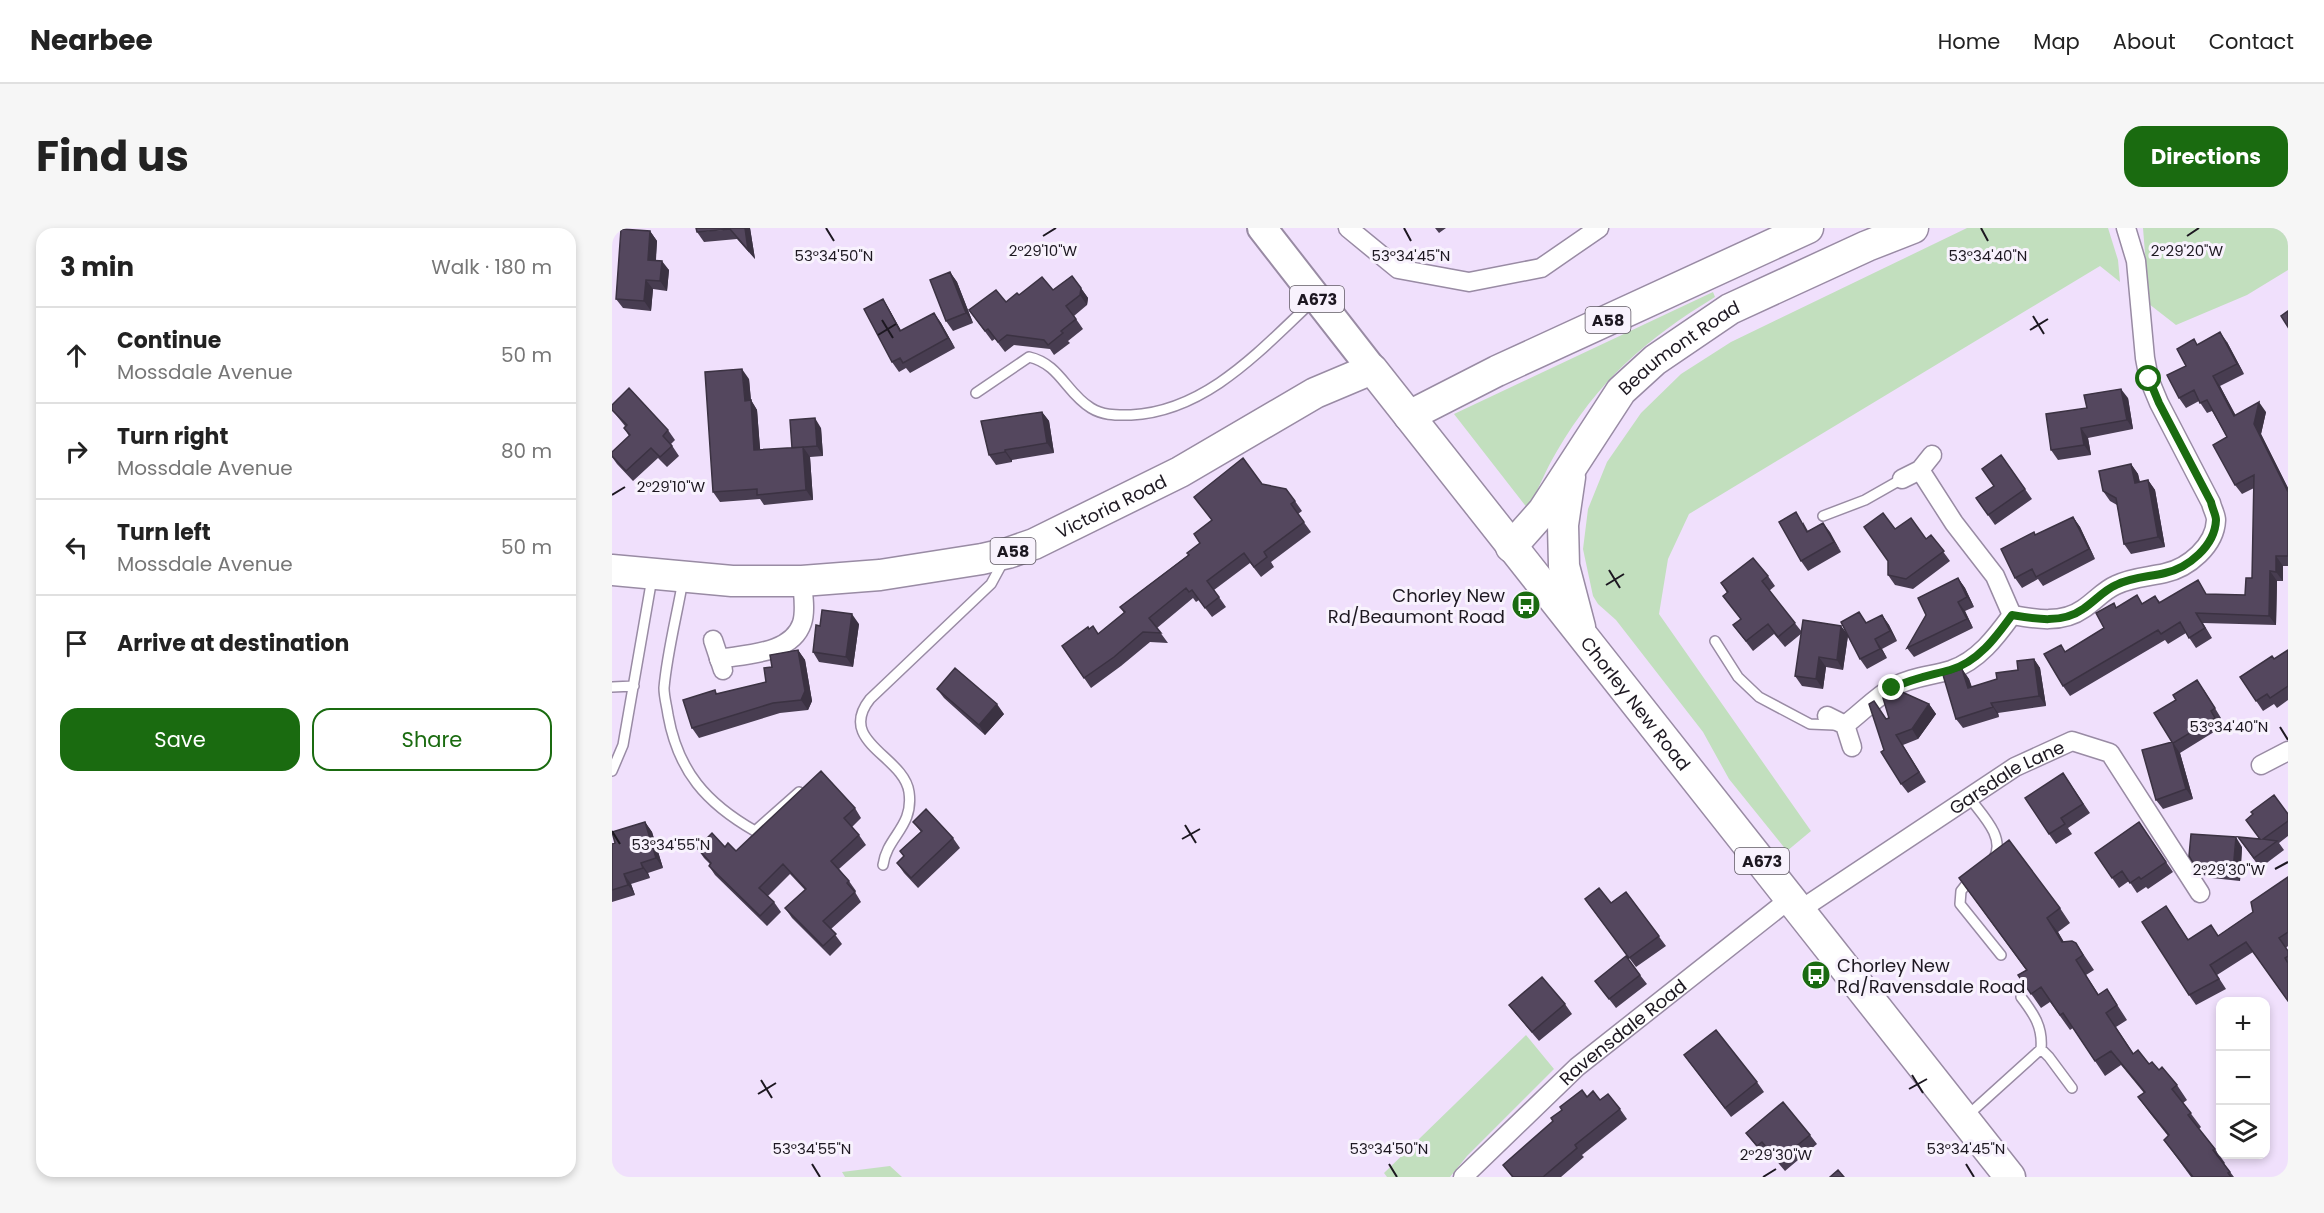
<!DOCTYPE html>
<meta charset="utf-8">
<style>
body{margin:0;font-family:Poppins,sans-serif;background:#f6f6f6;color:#222}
.controls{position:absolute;right:18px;bottom:18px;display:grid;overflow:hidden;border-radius:12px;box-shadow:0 3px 9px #0003}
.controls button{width:54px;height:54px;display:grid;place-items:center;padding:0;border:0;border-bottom:2px solid #e0e0e0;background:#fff;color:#222;font:30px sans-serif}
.stop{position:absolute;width:18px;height:18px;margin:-14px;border:4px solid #1a6b10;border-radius:50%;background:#fff}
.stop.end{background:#1a6b10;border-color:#fff;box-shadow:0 2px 6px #0008}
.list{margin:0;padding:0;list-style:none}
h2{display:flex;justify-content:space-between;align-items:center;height:78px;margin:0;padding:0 24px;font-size:26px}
h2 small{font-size:20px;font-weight:400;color:#767676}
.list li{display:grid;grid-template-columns:39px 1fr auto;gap:18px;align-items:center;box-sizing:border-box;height:96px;padding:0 24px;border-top:2px solid #e0e0e0}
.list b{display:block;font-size:22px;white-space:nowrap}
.list p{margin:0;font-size:20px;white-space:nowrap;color:#767676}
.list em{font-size:20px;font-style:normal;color:#767676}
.actions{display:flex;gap:12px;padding:18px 24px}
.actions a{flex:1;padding:14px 0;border:2px solid #1a6b10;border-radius:18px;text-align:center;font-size:21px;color:#1a6b10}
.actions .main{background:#1a6b10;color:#fff}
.icon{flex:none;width:33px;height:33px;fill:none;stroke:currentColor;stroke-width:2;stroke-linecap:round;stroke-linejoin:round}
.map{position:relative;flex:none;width:1676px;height:949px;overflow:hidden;border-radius:18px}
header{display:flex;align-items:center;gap:36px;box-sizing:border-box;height:84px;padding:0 30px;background:#fff;border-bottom:2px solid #e0e0e0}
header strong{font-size:28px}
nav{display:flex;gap:33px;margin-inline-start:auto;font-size:21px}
.intro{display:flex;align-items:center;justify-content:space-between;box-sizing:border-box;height:144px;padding:0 36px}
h1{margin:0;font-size:42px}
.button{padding:15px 27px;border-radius:18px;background:#1a6b10;color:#fff;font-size:21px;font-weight:700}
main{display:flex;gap:36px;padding:0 36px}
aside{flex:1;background:#fff;border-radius:18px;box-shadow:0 3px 9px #0003}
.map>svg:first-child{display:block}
</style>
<header>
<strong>Nearbee</strong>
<nav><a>Home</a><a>Map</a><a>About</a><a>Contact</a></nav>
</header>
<div class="intro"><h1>Find us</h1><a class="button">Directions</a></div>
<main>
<aside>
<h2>3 min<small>Walk · 180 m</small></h2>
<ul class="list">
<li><svg class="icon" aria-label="ahead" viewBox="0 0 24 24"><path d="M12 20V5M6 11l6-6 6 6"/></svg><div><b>Continue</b><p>Mossdale Avenue</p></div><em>50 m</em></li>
<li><svg class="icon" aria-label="right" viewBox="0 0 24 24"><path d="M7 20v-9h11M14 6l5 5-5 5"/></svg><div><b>Turn right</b><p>Mossdale Avenue</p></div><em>80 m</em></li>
<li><svg class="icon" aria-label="left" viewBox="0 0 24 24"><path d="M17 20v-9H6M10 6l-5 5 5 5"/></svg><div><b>Turn left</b><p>Mossdale Avenue</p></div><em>50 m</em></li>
<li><svg class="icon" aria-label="arrive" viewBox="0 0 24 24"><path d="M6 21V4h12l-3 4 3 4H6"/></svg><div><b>Arrive at destination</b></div></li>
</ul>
<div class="actions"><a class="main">Save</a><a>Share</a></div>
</aside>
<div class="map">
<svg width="1676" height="949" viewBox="0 0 1676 949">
<rect width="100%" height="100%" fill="#f0e0fc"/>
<path fill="#c2dfbe" d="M1355 0H1496L1506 32 1508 54 1488 38 1077 286 1056 331 1047 386 1199 603 1175 623 1117 551 1091 504 1004 392 986 376 981 368 971 321 976 281 995 234 1029 185 1069 146 1119 114Z
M1531 0H1676V42L1635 67 1564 97 1537 76Z
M1101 64 1103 69C1034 111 986 153 945 223 934 241 926 262 916 281L842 186Z
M914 807 942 841 855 928 838 949H775L772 945Z
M278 938 290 949H233L230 944Z"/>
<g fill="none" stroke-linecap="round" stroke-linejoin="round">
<g stroke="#998ba4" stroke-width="12">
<path id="service" d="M364 165 417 129C448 136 454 165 479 180 492 188 505 187 519 187 596 183 650 120 702 72
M1211 288 1253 272 1290 251
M71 352C65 387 55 425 52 460 52 469 55 479 56 487 66 543 94 575 143 603L187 564
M1103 413 1126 449 1147 469 1198 496 1222 497
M0 459 22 458
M0 543 11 517 40 350
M1357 569C1369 586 1394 609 1382 630
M271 637C275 608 302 599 297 564 292 528 224 514 258 471L379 356 392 332
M1360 649 1349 663 1348 676 1389 727
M1409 769C1422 786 1431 799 1429 821
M1356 887 1429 821 1437 829 1460 860"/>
</g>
<g stroke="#998ba4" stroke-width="21">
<g id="minor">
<path d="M736 0 786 41 857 54 929 40 987 0"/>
<path d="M1308 242 1342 295 1383 348 1400 387"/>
<path d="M1290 251 1308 242 1320 227"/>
<path d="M101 412 111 442"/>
<path d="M107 431C134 426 180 426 190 395 194 383 191 366 190 353"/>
<path d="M1215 488 1233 497 1240 519"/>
<path d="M1233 497C1249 485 1264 469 1281 459 1299 449 1319 448 1339 442 1366 433 1384 409 1400 387 1423 391 1450 396 1471 381 1482 374 1492 362 1504 357 1520 349 1536 349 1553 345 1576 340 1603 318 1604 292 1604 287 1600 280 1599 275L1547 175 1537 151 1533 130 1524 33 1514 0"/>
<path d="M1649 537 1676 523"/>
<path id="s1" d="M1188 682 1403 539 1460 513 1498 525 1588 665"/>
<path id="s2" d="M851 949 965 839 1179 670"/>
</g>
</g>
<g stroke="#998ba4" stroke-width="32">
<path id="primary" d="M650 0 760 141"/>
</g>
<g stroke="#998ba4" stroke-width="33">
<g id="trunk">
<path d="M797 188 885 143 1196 0"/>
<path d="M958 249 951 297 952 338 968 399"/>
<path id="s3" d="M899 319 931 283 1009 163 1043 132 1118 81 1255 18 1301 0"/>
<path id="s4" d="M0 342 120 353H190L268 347 370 331 396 325 422 316 568 244 703 165 760 141 1398 949"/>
</g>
</g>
<use href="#service" stroke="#fff" stroke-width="9"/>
<use href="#minor" stroke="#fff" stroke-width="18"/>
<use href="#primary" stroke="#fff" stroke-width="28"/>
<use href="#trunk" stroke="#fff" stroke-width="30"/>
</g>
<path fill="#483d51" d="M138 0 143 31 125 11 92 14 85 4Z
M823 0H834L827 5Z
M38 3 45 13 44 32 57 42 55 63 41 61 39 83 11 80 4 71Z
M338 44 345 54 361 95 341 103 334 93Z
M460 48 476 70 475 77 462 88 471 101 456 113 458 115 442 127 438 121 402 117 393 124 383 111 380 113 357 82 394 74 407 67 441 62Z
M271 71 277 81 289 103 322 85 329 95 343 120 298 145 294 140 287 144 280 134Z
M1582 111 1585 116 1615 114 1632 146 1608 158 1623 187 1654 184 1649 206 1676 260V338H1671V353H1665L1664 397 1591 395 1600 410 1584 420 1574 405 1556 416 1553 412 1458 468 1451 458 1454 423 1492 400 1505 380 1531 375 1543 368 1548 374 1595 366 1633 367 1640 350 1642 260 1630 266 1623 257 1615 209 1600 183 1595 185 1587 173 1574 180 1567 170 1574 138Z
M137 151 139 172 145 182 148 222 180 220 209 200 211 228 198 229 201 272 152 277 148 271 108 274 101 264Z
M1516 170 1521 201 1476 210 1479 227 1446 232 1439 222 1475 180Z
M0 177 56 202 63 212 59 216 67 228 55 239 46 230 21 253 5 236 0 229V224L17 208 12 200 13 198 0 182Z
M430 184 437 193 442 225 400 232V234L384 237 377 227Z
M1389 227 1420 271 1383 297 1364 270 1382 258Z
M1519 236 1526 246 1528 254 1536 252 1543 262 1553 319 1519 326 1512 316 1505 277 1498 273 1491 263Z
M650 256 683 273 690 283 686 286 699 304 659 334 662 339 649 349 638 335 602 362 614 379 600 389 587 372 584 374 581 370 545 400 556 415 538 414 509 438 479 460 450 418 486 406 512 385 508 379 576 327 588 315 600 292 582 269Z
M1461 289 1468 299 1483 331 1431 358 1426 351 1410 360 1403 350 1424 307Z
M1191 294 1196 303 1211 295 1229 324 1196 343 1189 333Z
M1283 301 1314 311 1319 307 1338 333 1301 361 1283 357 1276 347Z
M1156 348 1163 358 1157 363 1190 404 1229 398 1236 407 1254 395 1270 387 1277 397 1285 413 1270 421 1275 430 1255 441 1248 431 1236 408 1231 442 1214 439 1211 461 1190 458 1183 448 1190 405 1173 419 1162 406 1141 423 1121 397 1129 391 1111 368 1115 365 1109 355Z
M1346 350 1353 360 1362 379 1353 383 1361 400 1302 429 1295 420Z
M247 396 241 439 207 434 201 424 208 398Z
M186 422 193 432 200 473 196 482 168 485 87 510 80 500 103 462 105 466 154 454 160 439Z
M1676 422V472L1665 480 1662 476 1651 483 1628 449 1662 431Z
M1422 431 1428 440 1434 478 1386 485 1387 489 1351 500 1344 491 1350 441 1357 451 1360 459 1385 451 1406 442Z
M325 461 392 486 373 507 332 470Z
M1592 462 1609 490 1606 493 1610 499 1568 525 1581 571 1551 581 1544 572 1560 514Z
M1317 476 1324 486 1306 511 1291 517 1314 554 1296 565 1289 556 1272 522 1274 491Z
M1451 545 1478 585 1456 600 1460 606 1444 616 1437 606Z
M243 580 249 590 240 599 247 607 254 617 227 641 237 653 244 663 243 664 249 674 219 701 230 716 218 728 180 690 173 680 193 662 178 646 156 668 162 674 169 684 155 698 103 647 97 638 98 636 92 630 85 620 113 619 124 623Z
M1676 586V608L1667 615 1672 622 1648 640 1626 609 1648 611Z
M33 594 40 604 51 640 36 645 38 650 19 656 23 667 0 674V616L3 615Z
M301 594 341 610 348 620 306 660 292 645 285 635 292 628 288 623 309 604Z
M1527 594 1561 644 1536 661 1534 659 1525 665 1517 653 1507 660 1483 625Z
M1630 619 1628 653 1600 650 1598 648 1590 647 1577 628Z
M1676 649V718L1674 720 1676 723V773L1641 724 1605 747 1614 761 1584 777 1577 767 1554 678 1576 711 1606 708 1641 684Z
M1347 650 1448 680 1458 695 1446 704 1452 714 1464 715 1482 742 1474 747 1487 767 1495 761 1515 792 1504 799 1522 826 1547 842 1565 857 1575 872 1571 875 1589 899 1587 901 1603 921 1613 935 1612 936 1622 949H1579L1552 912 1556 908 1537 884 1526 869 1532 865 1509 837 1493 848 1461 800 1458 802 1438 774 1429 780 1406 747 1414 742Z
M1014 664 1054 718 1024 739 973 671 999 675Z
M1028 747 1035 756 1004 780 983 753Z
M953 776 960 786 927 813 904 786 897 777Z
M1072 827 1145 854 1152 864 1119 889Z
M975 869 988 872 1008 881 1015 891 970 927 972 929 949 949H900L891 937Z
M1134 905 1198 907 1205 916 1173 943 1157 924 1152 928Z"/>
<path fill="#3b3242" d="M133 0H138L143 31 136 22Z
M38 3 45 13 43 41 36 32Z
M50 33 57 42 55 63 48 53Z
M338 44 345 54 361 95 354 85Z
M34 52 41 61 39 83 32 73Z
M469 60 476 70 475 77 468 67Z
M271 71 277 81 295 113 288 103Z
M322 85 329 95 343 120 336 110Z
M1608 104 1615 114 1632 146 1625 136Z
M130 141 137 151 139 174V172L145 182 149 232 142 222 133 173Z
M1601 148 1608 158 1629 197 1622 188Z
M1509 161 1516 170 1521 201 1515 192Z
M1647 174 1654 184 1649 206 1676 260V264L1642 196Z
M430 184 437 193 442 225 435 215Z
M203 190 209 200 211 228 205 218Z
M1469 200 1476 210 1479 227 1472 217Z
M191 219 198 229 201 272 194 262Z
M393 222 400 232V234L393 224Z
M1519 236 1526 246 1530 265 1523 255Z
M1536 252 1543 262 1553 319 1546 309Z
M1461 289 1468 299 1483 331 1477 321Z
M1211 295 1218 304 1229 324 1222 314Z
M1664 328 1671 338V353L1664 344Z
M1658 343 1665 353 1664 397 1657 388Z
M1346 350 1353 360 1362 379 1355 369Z
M1346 374 1353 383 1361 400 1355 391Z
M240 386 247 396 241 439 234 429Z
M1270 387 1277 397 1285 413 1278 403Z
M1229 398 1236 407 1231 442 1225 432Z
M1263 411 1270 421 1275 430 1268 421Z
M186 422 193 432 200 473 196 482 189 472Z
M1207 429 1214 439 1211 461 1204 451Z
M1422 431 1428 440 1434 478 1427 468Z
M1350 441 1357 451 1363 470 1356 460Z
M1379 475 1386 485 1387 489 1381 479Z
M385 476 392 486 373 507 367 497Z
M1317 476 1324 486 1306 511 1300 501Z
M1561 515 1568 525 1581 571 1574 561Z
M33 594 40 604 51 640 44 630Z
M1624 609 1630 619 1628 653 1621 643Z
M29 635 36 645 38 650 31 640Z
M12 646 19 656 23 667 16 657Z
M1435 690 1446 704 1460 729 1450 714Z"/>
<path fill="#54475e" stroke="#3b3242" stroke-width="1.5" d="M84 0H133L136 22 118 1 85 4Z
M9 1 38 3 36 32 50 33 48 53 34 52 32 73 4 71Z
M338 44 354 85 334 93 318 52Z
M460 48 469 60 468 67 454 78 464 91 449 103 451 105 436 117 432 112 395 107 386 114 376 101 373 103 357 82 384 62 394 74 405 65 407 67 430 49 441 62Z
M271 71 288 103 322 85 336 110 291 135 288 130 280 134 252 81Z
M1676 83V99L1669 88Z
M1608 104 1625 136 1601 148 1622 188 1647 174 1642 196 1676 264V328H1664V344L1658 343 1657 388 1584 385 1593 400 1577 410 1568 394 1549 406 1546 402 1451 458 1432 426 1449 417 1453 424 1492 400 1484 385 1502 375 1504 380 1525 367 1530 376 1543 368 1547 375 1586 352 1594 366 1633 367 1634 350H1640L1642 247 1623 257 1601 217 1615 209 1595 172 1588 175 1582 162 1567 170 1555 147 1574 138 1565 121 1582 111 1585 117Z
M130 141 133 173 139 172 142 222 191 219 194 262 145 267V261L101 264 93 144Z
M17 160 56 202 51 208 60 218 48 229 39 220 14 243 0 228V224L18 207 12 200 15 197 0 182V177Z
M1509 161 1515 192 1469 200 1472 217 1439 222 1434 186 1475 180 1472 167Z
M430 184 435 215 393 222V224L377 227 369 193Z
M203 190 205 218 180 220 178 192Z
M1389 227 1413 261 1376 287 1364 270 1382 258 1370 241Z
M631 230 650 256 674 261 683 273 679 276 692 294 652 324 655 329 642 339 632 325 595 353 607 369 593 380 580 362 577 364 574 360 537 390 549 405 531 404 502 429 472 450 450 418 476 399 477 401 481 398 486 406 513 384 508 379 577 327 575 325 588 315 582 306 600 292 582 269Z
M1519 236 1523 255 1536 252 1546 309 1512 316 1504 270 1491 263 1487 243Z
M1184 284 1195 304 1211 295 1222 314 1189 333 1167 294Z
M1271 285 1283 301 1299 290 1314 311 1319 307 1332 323 1294 351 1276 347V333L1252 299Z
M1461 289 1477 321 1424 349 1420 341 1403 350 1389 321 1422 304 1423 307Z
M1141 330 1156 348 1150 353 1183 395 1166 409 1156 396 1134 413 1121 397 1129 391 1111 368 1116 364 1109 355Z
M1346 350 1355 369 1346 374 1355 391 1295 420 1314 387 1306 370Z
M210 382 240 386 234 429 201 424 204 397 208 398Z
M1247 384 1254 395 1270 387 1278 403 1263 411 1268 421 1248 431 1229 394Z
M1191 392 1229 398 1225 432 1207 429 1204 451 1183 448Z
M186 422 193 463 189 472 161 475 80 500 71 472 103 462 104 466 154 454 152 440 160 439 158 427Z
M1676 422V458L1658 470 1655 466 1644 473 1628 449 1660 428 1662 431Z
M1422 431 1427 468 1379 475 1381 479 1344 491 1331 447 1350 441 1356 460 1385 451 1384 445 1406 442 1405 433Z
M343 440 385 476 367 497 325 461Z
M1585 452 1603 480 1599 483 1603 490 1561 515 1574 561 1544 572 1530 522 1560 514 1542 485 1564 472 1561 467Z
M1290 464 1317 476 1300 501 1284 507 1307 544 1289 556 1269 524 1272 522 1257 476 1262 473 1274 491 1277 490 1271 470Z
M209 543 243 580 232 590 247 607 219 633 237 653 235 655 243 664 211 693 224 706 211 718 173 680 194 661 171 636 147 660 162 674 148 688 97 638 99 635 85 620 100 605 113 619 116 615 124 623Z
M1451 545 1471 576 1449 590 1453 596 1437 606 1413 570Z
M1662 567 1676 586V593L1651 611 1665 613 1642 630 1626 609 1648 611 1634 592 1641 586 1639 584Z
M314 581 341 610 299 650 285 635 292 628 288 623 310 603 301 594Z
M33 594 44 630 29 635 31 640 12 646 16 657 0 662V616L3 615 0 604Z
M1527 594 1554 634 1529 651 1527 649 1518 655 1510 643 1500 650 1483 625Z
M1579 606 1624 609 1621 643 1593 641V638H1583L1577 628Z
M1397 612 1448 680 1435 690 1450 714 1460 713 1464 715 1471 727 1464 732 1486 767 1495 761 1505 777 1494 785 1521 826 1526 822 1537 836 1540 834 1547 842 1550 839 1565 857 1560 861 1579 885 1576 887 1603 921 1601 922 1618 944 1616 945 1619 949H1581L1552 912 1557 907 1526 869 1533 864 1499 823 1483 833 1451 785 1448 787 1429 759 1419 766 1406 747 1415 742 1347 650Z
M1676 649V704L1667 710 1676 723V728L1673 730 1676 735V773L1634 714 1598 737 1607 751 1577 767 1530 694 1554 678 1576 712 1599 697 1606 708 1641 684 1639 674Z
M987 660 999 675 1014 664 1047 708 1017 730 973 671Z
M1014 728 1028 747 997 771 983 753Z
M930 749 953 776 920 804 897 777Z
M1104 802 1145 854 1113 880 1072 827Z
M970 862 975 869 981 863 988 872 996 866 1008 881 963 917 965 920 931 949H901L891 937 941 893 939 890 950 882 948 879Z
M1171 874 1198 907 1166 933 1150 914 1145 918 1134 905Z
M1226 942 1232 949H1218Z"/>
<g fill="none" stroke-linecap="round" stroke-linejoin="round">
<path stroke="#1a6b10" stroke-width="8" d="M1280 460C1302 450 1316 448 1338 442 1366 434 1384 409 1400 387 1423 391 1450 396 1471 381 1482 374 1492 362 1504 357 1520 349 1536 349 1553 345 1576 340 1603 318 1604 292 1604 287 1600 280 1599 274L1547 175 1537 151"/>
</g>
<path fill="none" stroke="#1d1821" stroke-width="2" d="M214 0 222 13M792 0 799 13M1369 0 1376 13M431 8 444 0M1575 8 1587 0M1421 88 1432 106M270 92 281 110M1418 102 1436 91M266 107 284 96M0 267 13 259M997 342 1008 360M994 357 1012 346M1668 499 1676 512M573 597 584 615M0 603 8 616M570 611 588 601M1663 641 1676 634M1300 847 1311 865M149 852 160 870M1297 861 1315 851M146 866 164 855M200 936 208 949M777 936 785 949M1354 936 1362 949M1151 949 1164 941"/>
<defs>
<g id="bus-disc" transform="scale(1.5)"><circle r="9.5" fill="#1a6b10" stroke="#f8f2fd"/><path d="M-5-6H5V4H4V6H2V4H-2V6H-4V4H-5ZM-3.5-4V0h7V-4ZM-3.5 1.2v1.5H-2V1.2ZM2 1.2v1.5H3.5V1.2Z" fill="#fff"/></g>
</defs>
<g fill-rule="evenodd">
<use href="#bus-disc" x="914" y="377"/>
<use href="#bus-disc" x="1204" y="747"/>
</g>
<g text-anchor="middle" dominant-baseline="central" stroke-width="6" stroke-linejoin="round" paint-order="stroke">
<g fill="#f8f2fd" stroke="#5f5963" stroke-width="1.5">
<rect x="678" y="58" width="54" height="26" rx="4.5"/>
<rect x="973.5" y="79" width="45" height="26" rx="4.5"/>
<rect x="378.5" y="310" width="45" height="26" rx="4.5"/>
<rect x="1123" y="620" width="54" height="26" rx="4.5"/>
</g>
<g font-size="16" font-weight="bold" fill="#1d1821">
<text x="705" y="71">A673</text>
<text x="996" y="92">A58</text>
<text x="401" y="323">A58</text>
<text x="1150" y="633">A673</text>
</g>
<g font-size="18" fill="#1d1821" stroke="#f8f2fd">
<text stroke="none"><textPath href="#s3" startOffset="264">Beaumont Road</textPath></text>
<text stroke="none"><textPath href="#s4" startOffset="512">Victoria Road</textPath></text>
<text stroke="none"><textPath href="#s4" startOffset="1233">Chorley New Road</textPath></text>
<text stroke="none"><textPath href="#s1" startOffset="246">Garsdale Lane</textPath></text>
<text stroke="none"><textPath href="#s2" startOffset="216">Ravensdale Road</textPath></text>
</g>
<g font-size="18" fill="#1d1821" stroke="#f8f2fd" text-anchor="end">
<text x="893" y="367">Chorley New<tspan x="893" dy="21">Rd/Beaumont Road</tspan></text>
<text x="1225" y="737" text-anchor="start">Chorley New<tspan x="1225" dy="21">Rd/Ravensdale Road</tspan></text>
</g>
</g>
<g font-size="15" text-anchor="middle" fill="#1d1821" stroke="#f8f2fd" stroke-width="6" stroke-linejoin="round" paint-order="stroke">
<text x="431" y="28">2°29'10"W</text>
<text x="1575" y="28">2°29'20"W</text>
<text x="222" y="33">53°34'50"N</text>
<text x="799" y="33">53°34'45"N</text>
<text x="1376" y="33">53°34'40"N</text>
<text x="59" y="264">2°29'10"W</text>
<text x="1617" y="504">53°34'40"N</text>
<text x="59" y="622">53°34'55"N</text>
<text x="1617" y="647">2°29'30"W</text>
<text x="200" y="926">53°34'55"N</text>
<text x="777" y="926">53°34'50"N</text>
<text x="1354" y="926">53°34'45"N</text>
<text x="1164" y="932">2°29'30"W</text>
</g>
</svg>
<div class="controls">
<button>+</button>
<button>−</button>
<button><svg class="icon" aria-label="layers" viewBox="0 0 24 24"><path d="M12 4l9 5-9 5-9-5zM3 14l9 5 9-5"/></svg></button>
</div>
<div class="stop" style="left:1537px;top:151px"></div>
<div class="stop end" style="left:1280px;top:460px"></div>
</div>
</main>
